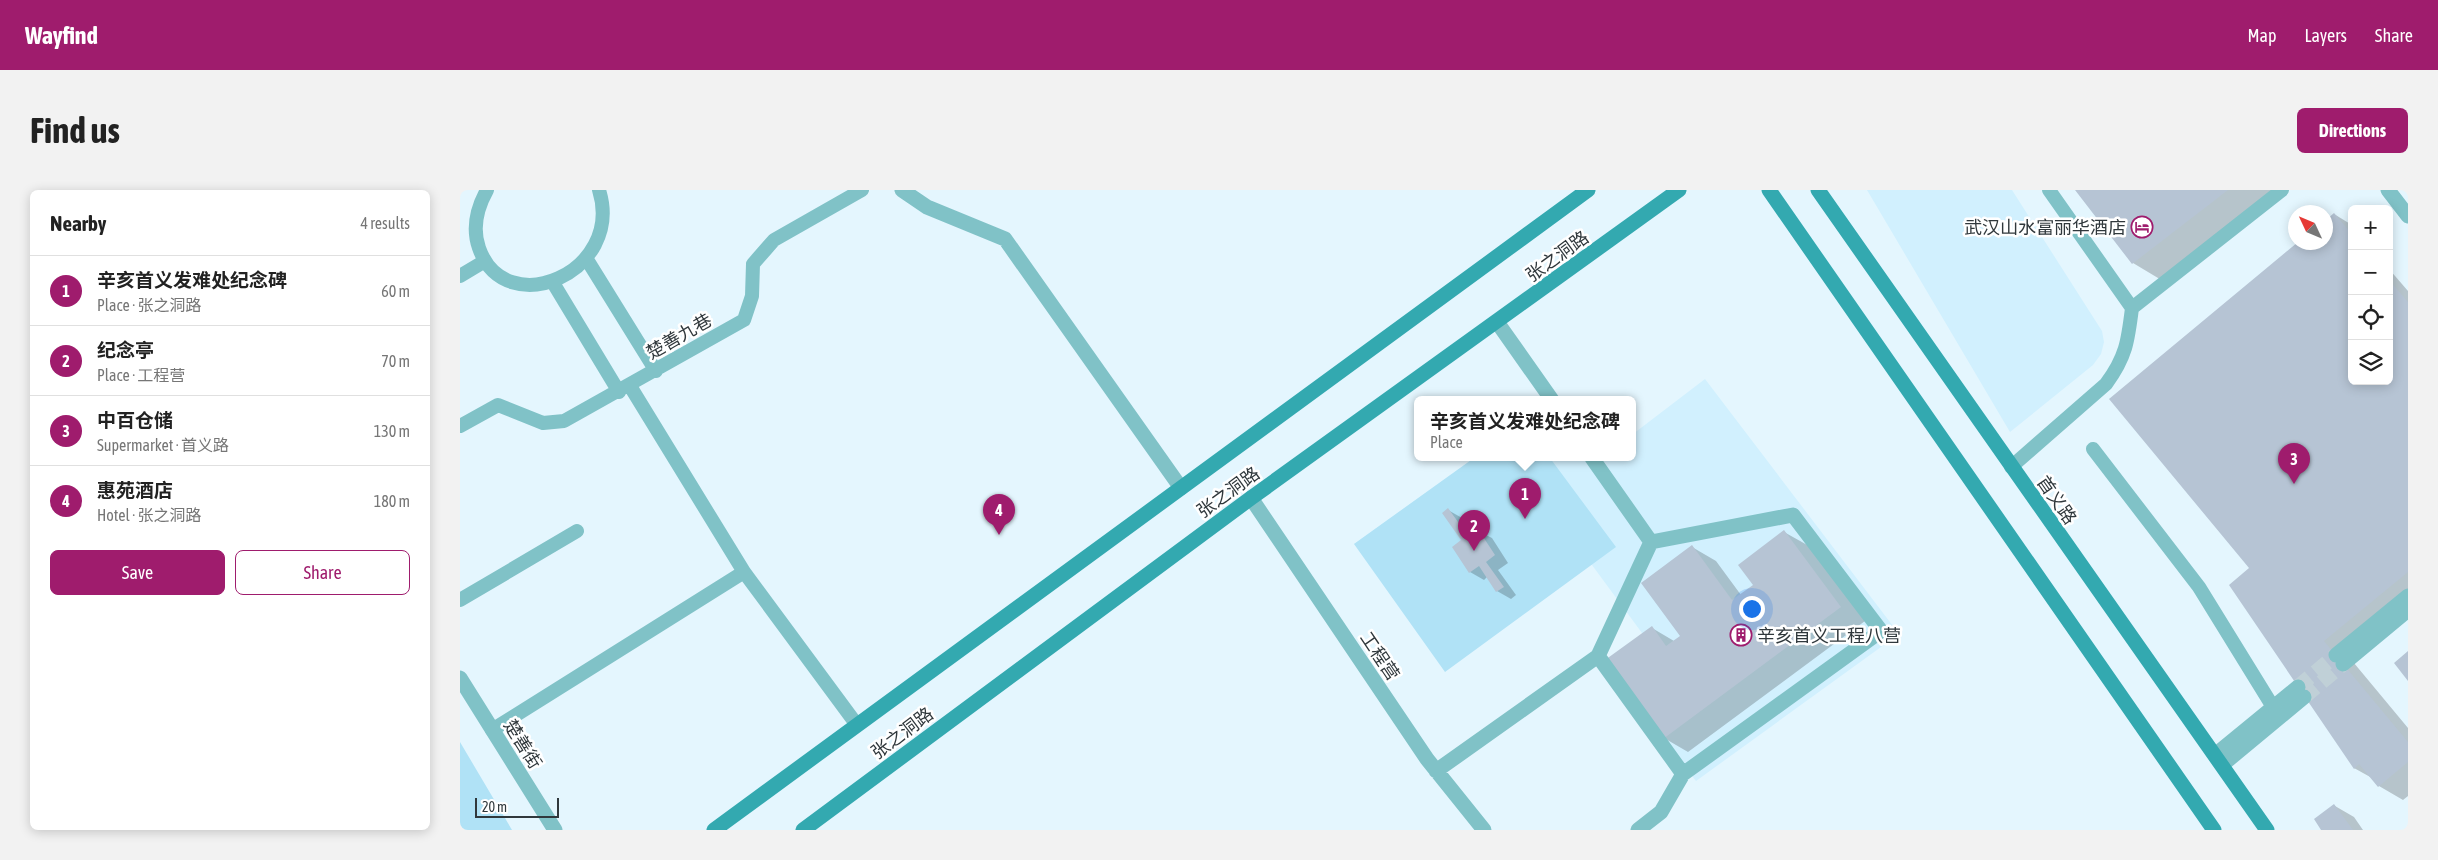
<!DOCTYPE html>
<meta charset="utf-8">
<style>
body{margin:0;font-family:"Asap Condensed","Noto Sans SC",sans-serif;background:#f2f2f2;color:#222}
.controls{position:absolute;right:15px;top:15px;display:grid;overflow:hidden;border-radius:8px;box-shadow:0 2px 12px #0003}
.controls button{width:45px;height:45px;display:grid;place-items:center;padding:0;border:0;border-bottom:1px solid #e0e0e0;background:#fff;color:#222;font:25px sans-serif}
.compass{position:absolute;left:1828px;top:15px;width:45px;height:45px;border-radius:50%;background:#fff;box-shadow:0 2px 12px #0003;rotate:314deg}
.scale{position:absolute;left:15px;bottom:12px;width:84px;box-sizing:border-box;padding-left:5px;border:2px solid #30383c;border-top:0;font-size:14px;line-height:18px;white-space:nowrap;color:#30383c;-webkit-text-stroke:4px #fff;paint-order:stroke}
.you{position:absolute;left:1291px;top:418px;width:18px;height:18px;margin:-12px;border:4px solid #fff;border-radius:50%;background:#1a73e8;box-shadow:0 0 0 8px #1a73e833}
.badge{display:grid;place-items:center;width:32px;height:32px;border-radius:50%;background:#9f1c6d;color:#fff;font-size:16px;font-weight:700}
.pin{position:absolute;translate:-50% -41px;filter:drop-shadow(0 1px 2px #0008)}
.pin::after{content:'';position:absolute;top:26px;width:18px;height:15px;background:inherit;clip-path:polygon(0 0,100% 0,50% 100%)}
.popup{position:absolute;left:954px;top:206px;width:222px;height:65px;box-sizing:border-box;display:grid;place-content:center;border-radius:8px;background:#fff;filter:drop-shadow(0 1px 4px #0005);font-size:16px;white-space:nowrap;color:#767676}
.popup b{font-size:19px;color:#222}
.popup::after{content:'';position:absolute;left:50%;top:100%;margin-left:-10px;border:10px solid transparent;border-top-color:#fff}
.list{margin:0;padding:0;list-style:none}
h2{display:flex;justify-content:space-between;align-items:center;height:65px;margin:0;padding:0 20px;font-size:21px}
h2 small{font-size:16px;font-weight:400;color:#767676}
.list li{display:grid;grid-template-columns:32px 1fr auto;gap:15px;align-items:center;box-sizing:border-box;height:70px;padding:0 20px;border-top:1px solid #e0e0e0}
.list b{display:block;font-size:19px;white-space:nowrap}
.list p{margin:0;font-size:16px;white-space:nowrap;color:#767676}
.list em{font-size:16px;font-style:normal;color:#767676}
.actions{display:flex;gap:10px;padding:15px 20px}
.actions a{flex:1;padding:11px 0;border:1px solid #9f1c6d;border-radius:8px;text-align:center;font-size:18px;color:#9f1c6d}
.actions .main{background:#9f1c6d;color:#fff}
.icon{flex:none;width:28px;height:28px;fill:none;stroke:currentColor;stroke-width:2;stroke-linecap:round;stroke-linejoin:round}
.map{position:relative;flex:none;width:1948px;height:640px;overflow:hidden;border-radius:8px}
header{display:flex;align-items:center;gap:30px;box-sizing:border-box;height:70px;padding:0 25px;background:#9f1c6d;color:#fff}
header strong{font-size:24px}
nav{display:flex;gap:28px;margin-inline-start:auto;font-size:18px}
.intro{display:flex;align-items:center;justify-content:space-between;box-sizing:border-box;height:120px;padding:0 30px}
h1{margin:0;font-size:35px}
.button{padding:12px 22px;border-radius:8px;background:#9f1c6d;color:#fff;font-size:18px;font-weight:700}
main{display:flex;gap:30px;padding:0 30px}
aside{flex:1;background:#fff;border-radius:8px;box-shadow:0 2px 12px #0003}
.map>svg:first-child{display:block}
</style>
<header>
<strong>Wayfind</strong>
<nav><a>Map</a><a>Layers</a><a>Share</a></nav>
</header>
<div class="intro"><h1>Find us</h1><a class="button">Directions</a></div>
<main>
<aside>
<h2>Nearby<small>4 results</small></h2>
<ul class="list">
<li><span class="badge">1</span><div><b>辛亥首义发难处纪念碑</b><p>Place · 张之洞路</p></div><em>60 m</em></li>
<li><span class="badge">2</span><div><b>纪念亭</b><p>Place · 工程营</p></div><em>70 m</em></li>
<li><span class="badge">3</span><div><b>中百仓储</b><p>Supermarket · 首义路</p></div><em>130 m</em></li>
<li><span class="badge">4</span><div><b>惠苑酒店</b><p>Hotel · 张之洞路</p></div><em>180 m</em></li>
</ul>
<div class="actions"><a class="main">Save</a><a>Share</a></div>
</aside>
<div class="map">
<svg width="1948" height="640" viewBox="0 0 1948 640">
<rect width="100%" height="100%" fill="#e4f6fe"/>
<path fill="#d1f0fe" d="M1407 0H1552L1642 141 1644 152 1641 164 1633 175 1550 242Z
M1245 189 1439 444 1236 591 1203 549 1182 443 1132 375 894 354 1014 268H1172L1173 244Z"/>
<path fill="#b0e2f6" d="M1014 268H1090L1156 357 985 482 894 354Z
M0 552 52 640H0Z"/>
<path fill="#0003" d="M1616 0H1821L1703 91 1673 73Z
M1874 24 1892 35V191H1929V79L1948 101V409L1889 467 1948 538V606L1943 610 1919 596 1912 588 1894 578 1789 379 1866 52V32Z
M988 320 1002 328 1013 344 1018 341 1032 348 1048 373 1038 380 1056 405 1051 409 1037 401 1027 387 1024 390 1010 382 1002 351Z
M1324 342 1349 356 1405 431 1228 562 1204 548 1192 438 1214 451 1222 446 1232 357 1256 371 1281 405 1295 395Z
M1875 616 1894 627 1903 640H1863Z"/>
<path fill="#b6c4d4" d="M1615 0H1768L1672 74Z
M1874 23 1892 44V191H1929V90L1948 112V382L1864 451 1948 552V572L1918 597 1899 574 1894 579 1769 395 1789 378 1649 209 1838 52H1866V30Z
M988 318 1008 346 1018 339 1035 365 1026 372 1044 397 1036 402 1019 376 1009 383 992 357 1001 350 982 323Z
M1324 340 1381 417 1203 549 1145 470 1192 436 1206 456 1220 446 1181 393 1232 355 1272 410 1293 395 1278 375Z
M1948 461V491L1934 473Z
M1874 614 1893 640H1861L1854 629Z"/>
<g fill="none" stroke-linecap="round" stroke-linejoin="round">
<path stroke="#c0d0d7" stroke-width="15" stroke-dasharray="15 8" stroke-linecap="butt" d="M1838 497 1876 465
M1844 507 1883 474"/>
<path stroke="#80c2c7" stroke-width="14" d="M27 0C17 18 12 38 19 58 45 133 165 83 139 0
M126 68 196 181
M0 86 25 71
M92 91 159 202
M1672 118 1822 0
M170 196 284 382 397 535
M0 236 38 215 83 233 104 231 284 130 292 106 293 74 314 50 402 0
M1633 259 1739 397 1813 517
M1551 277 1646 194C1666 167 1668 151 1672 118L1589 0
M0 410 117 341
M32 540 284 382"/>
<path stroke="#80c2c7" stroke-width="15" d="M442 0 467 17 545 49 721 298
M1928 0 1948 26
M1037 132 1092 210
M1132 268 1191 352 1333 325 1421 441 1223 584 1201 622 1178 640
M791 308 967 569 1024 640
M1876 465 1948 406
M1138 466 1223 584
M1883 474 1948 420
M1755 565 1838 497
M1762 575 1844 507
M976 581 1138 466 1191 352"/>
<path stroke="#80c2c7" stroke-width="15" d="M0 488 95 640"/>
<path stroke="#33a9b0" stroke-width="15" d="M1309 0 1754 640
M1358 0 1807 640
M254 640 1128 0
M343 640 791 308 1219 0"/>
</g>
<defs>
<g id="hotel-ring" transform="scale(1.125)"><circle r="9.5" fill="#fff" stroke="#9f1c6d" stroke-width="1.5"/><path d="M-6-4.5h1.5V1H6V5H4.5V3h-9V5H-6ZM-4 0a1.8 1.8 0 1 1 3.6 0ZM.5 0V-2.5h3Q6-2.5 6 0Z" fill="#9f1c6d"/></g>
<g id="building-ring" transform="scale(1.125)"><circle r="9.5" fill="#fff" stroke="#9f1c6d" stroke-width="1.5"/><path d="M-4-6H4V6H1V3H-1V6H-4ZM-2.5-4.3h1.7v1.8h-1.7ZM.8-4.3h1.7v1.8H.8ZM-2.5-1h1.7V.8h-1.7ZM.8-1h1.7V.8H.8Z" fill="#9f1c6d"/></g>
</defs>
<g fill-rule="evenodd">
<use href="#hotel-ring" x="1682" y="37"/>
<use href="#building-ring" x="1281" y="445"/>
</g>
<g text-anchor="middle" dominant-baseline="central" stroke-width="5" stroke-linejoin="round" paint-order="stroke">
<g font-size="18" fill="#30383c" stroke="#fff" text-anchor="end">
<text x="1666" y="37">武汉山水富丽华酒店</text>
<text x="1297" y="445" text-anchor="start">辛亥首义工程八营</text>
</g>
<g font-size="18" fill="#30383c" stroke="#fff">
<text transform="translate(1097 66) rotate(-36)">张之洞路</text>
<text transform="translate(219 146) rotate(-30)">楚善九巷</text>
<text transform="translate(768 302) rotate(-36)">张之洞路</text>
<text transform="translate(1597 310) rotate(55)">首义路</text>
<text transform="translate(920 466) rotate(56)">工程营</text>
<text transform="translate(442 543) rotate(-37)">张之洞路</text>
<text transform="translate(63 554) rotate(58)">楚善街</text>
</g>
</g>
</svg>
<div class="controls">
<button>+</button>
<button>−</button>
<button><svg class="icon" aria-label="locate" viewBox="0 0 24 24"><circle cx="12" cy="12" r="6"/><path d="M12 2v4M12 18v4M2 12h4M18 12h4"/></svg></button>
<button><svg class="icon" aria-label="layers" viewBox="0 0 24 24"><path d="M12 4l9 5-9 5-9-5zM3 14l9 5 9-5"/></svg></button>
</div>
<svg class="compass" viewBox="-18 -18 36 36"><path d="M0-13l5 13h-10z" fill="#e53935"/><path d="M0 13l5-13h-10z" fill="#767676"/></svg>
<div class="scale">20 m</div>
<div class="you"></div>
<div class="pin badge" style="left:1065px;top:329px">1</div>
<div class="popup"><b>辛亥首义发难处纪念碑</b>Place</div>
<div class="pin badge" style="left:1014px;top:361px">2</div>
<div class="pin badge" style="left:1834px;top:294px">3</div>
<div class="pin badge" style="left:539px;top:345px">4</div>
</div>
</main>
